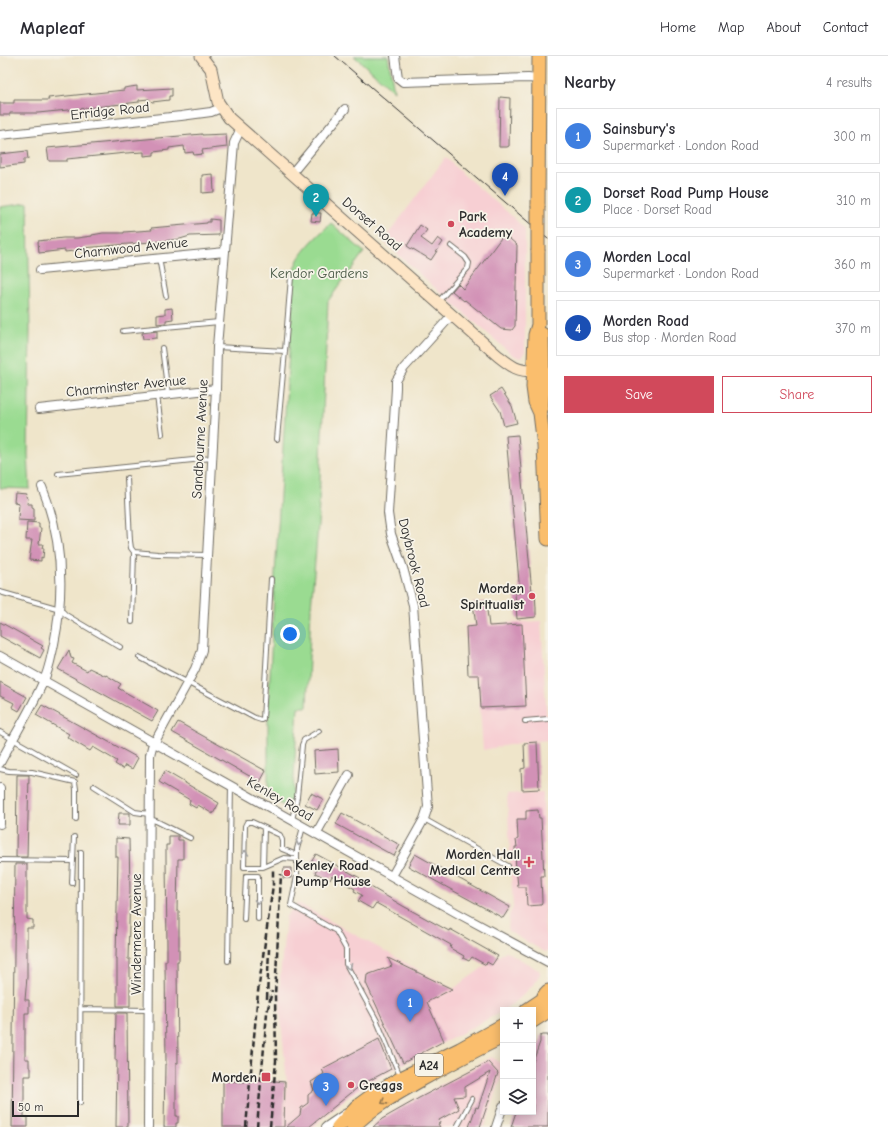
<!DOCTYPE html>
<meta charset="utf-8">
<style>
body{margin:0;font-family:"Comic Neue",sans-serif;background:#f7f7f7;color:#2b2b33}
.controls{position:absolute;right:12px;bottom:12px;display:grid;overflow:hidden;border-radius:0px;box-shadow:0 2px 10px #0003}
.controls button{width:36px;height:36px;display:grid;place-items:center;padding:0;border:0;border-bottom:1px solid #e1e1e2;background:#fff;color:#2b2b33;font:20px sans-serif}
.scale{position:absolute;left:12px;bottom:10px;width:67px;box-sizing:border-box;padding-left:4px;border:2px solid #2b2b2b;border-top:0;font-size:11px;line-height:14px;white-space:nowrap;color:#2b2b2b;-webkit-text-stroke:3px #f7f3e8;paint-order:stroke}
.you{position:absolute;left:290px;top:578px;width:14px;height:14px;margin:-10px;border:3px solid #fff;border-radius:50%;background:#1a73e8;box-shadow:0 0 0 6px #1a73e833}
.badge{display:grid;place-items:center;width:26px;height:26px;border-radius:50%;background:#d1495b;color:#fff;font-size:13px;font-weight:700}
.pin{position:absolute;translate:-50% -33px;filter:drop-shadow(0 1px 2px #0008)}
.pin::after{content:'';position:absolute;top:21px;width:14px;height:12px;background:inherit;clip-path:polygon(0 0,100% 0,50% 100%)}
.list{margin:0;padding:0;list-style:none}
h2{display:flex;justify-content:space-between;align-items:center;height:52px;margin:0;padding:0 16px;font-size:17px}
h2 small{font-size:13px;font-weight:400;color:#7c7c81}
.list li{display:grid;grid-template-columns:26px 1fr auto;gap:12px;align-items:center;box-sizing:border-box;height:56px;margin:0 8px 8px;padding:0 8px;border:1px solid #e1e1e2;border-radius:0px}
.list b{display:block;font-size:15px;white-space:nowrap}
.list p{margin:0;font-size:13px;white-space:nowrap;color:#7c7c81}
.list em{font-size:13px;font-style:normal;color:#7c7c81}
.actions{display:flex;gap:8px;padding:12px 16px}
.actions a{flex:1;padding:9px 0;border:1px solid #d1495b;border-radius:0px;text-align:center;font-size:14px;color:#d1495b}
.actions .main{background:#d1495b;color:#fff}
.icon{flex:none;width:22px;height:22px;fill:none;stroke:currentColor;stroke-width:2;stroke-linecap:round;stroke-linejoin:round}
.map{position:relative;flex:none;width:548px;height:1071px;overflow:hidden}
header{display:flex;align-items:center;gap:24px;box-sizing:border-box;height:56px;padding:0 20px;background:#fff;border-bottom:1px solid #e1e1e2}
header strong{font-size:19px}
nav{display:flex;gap:22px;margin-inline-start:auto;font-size:14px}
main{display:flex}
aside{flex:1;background:#fff}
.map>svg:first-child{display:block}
</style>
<header>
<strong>Mapleaf</strong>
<nav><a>Home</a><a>Map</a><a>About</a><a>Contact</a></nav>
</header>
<main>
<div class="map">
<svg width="548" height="1071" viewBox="0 0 548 1071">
<rect width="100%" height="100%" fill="#f7f3e8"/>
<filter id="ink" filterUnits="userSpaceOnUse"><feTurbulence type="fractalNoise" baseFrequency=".025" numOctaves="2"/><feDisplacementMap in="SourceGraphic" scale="8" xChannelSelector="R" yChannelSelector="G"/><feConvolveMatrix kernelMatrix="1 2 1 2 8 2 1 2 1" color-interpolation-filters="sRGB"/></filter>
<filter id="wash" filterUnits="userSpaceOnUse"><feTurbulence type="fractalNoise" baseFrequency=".012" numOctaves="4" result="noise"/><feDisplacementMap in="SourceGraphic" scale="16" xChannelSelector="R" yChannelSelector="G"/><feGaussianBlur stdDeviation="0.9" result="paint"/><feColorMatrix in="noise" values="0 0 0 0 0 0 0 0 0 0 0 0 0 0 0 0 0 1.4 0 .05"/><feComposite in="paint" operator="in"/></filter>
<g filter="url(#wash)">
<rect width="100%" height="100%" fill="#efe5ca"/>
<path fill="#f7cfd3" d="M446 101 457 113 512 160 525 173V295L522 301 514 300 445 241 383 185Z
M541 565 548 684 524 686 483 694 478 623H468L465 569Z
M543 736 545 878 548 880V895L545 896 508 875 509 859 513 852 507 738Z
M298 847 453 933 506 895 540 915V918L534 928 519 943 501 956 395 1013 349 1040 313 1071H279L284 1066 287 1027 280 953V921L286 860Z
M492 1001 503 1010V1017L485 1071H370L384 1060 407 1047Z"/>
<path fill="#9adb91" stroke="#62835e" d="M354 0H388L394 35Z
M28 147 30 275 28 398 30 433 0 432V151Z
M331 167 364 196 328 245 318 469 311 552 307 651H298L292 754 268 741V660L274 535 294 215C297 197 318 180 331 167Z"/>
<g id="blocks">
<path fill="#d291b6" d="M137 30V34L172 32V40H169V44L152 46 149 43 139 44V46L78 53 38 57H10V59H0V47H14V44H49L48 42 124 34V32Z
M500 41 510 42 509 90 507 91H499Z
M202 78V79L226 78 227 91 202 94 203 98 194 99 193 96 185 97 184 90 169 92V94L154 96V99L144 100V96L126 97 67 103V105H49L47 92Z
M27 95 28 103H24V108L0 111V98Z
M213 118 214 136 202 137V119Z
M312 157H321L320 166 311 165Z
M210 163 219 164V179L190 180 180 183 162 185 83 192V194L65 196V194L39 197 38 185 63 182H77L92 180V179L103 177H124V176L152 174 151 172 207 167V166H210Z
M420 169 427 174 421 182 432 190 438 182 443 186 431 204 413 193V194L407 190Z
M504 178 517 189 515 270 512 274 501 273 465 244 464 245 452 235 458 228 463 233Z
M172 252 173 263 166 264V267L157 268V259L165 258V253Z
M157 275V282L143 283 142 277Z
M501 333 512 350 517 367 504 370 500 355 490 340Z
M518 379 530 515 532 536H535L536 552V561L517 563 515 537H520L506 380Z
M15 437 27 438 26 441 28 442 27 448H32V451L34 452V465L18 464 19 447 14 446Z
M27 466 39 467V472H41L39 488H43L42 492H44L43 502 41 501V505L29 504 32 484H26Z
M486 546 489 570 522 568 526 650 481 652 479 619H468L466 571 476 570 473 547Z
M0 566 43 590 41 592 44 594 40 602 0 580Z
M69 594 71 602 74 603 72 607 87 615 89 612 106 620V619L121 628 118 632 158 655 152 665 58 613Z
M0 626 27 641 19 655 12 651 14 647 0 640Z
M42 649 138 702 132 713 125 709 123 713 115 708 117 705 93 691 90 695 67 681 69 678 36 659Z
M178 666 266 715 260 726 172 676Z
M537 686 539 733 522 734 521 713 525 712 524 687Z
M338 693 339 716 315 718 314 695Z
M165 715 219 747 213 758 198 749 196 752 189 748 190 744 159 726Z
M17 719H29L27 801H16Z
M311 737 323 743 317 754 305 748Z
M538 754 539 762H541L544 820H541L542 846 541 849 527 850 526 831H518L517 820H516L515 791H517L516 784 518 783 517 763H526V755Z
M119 757H130V769H118Z
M342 757 400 789 394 800 336 768Z
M169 780H178V784H183V803H178L177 855H179V905H177L178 1007H176V1060H178V1067H176V1071H164L165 1008H166L165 905H167V890L166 803V789H169Z
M116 782 129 783 130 834 128 903H130V950H117V902H116L118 801H116Z
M316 798 360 822 359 824 403 850 449 875 450 873 498 900 492 909 487 906 486 909 472 901 469 905 463 902 464 900 450 892 451 889 376 847 372 853 358 845 362 839 354 835 355 833 332 820 330 824 315 817 318 812 310 808Z
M415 798 510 851 503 862 408 810Z
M15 808H27V863L33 864V872H27V921L25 944H29V957H25V1003H29V1011L31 1012V1020H24V1061H28V1071H12Z
M284 812H291V822H283Z
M388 902 452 933 427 946 444 985 403 1007 366 927 367 919 392 910Z
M116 957H127L128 1071H116L117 1004H115Z
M543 979H548V1071H511L516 1056H533V1006L540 986V980Z
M379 983 391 1013 361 1029 309 1071H286L300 1059 301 1052 308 1047V1039L314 1034 311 1026 324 1018 322 1013Z
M488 1006 498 1017 480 1071H469L476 1051 478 1052 490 1016 465 1031V1040L454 1041 459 1053 439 1064 440 1067 438 1068 440 1071H373L382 1063 419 1042Z
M244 1022 285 1026 284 1071H223V1025L244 1026Z"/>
</g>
</g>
<g filter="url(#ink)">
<use href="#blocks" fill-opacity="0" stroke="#706c63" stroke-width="1"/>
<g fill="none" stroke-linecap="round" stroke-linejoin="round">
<g stroke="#706c63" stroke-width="6">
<path id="service" d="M159 202 166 240
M438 246 468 212 469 207 465 201 451 190
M123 275 219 266
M217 291 285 295
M162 292 168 338
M157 340 162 378
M277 383 285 295 291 221
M58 418 212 402
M127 422 130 485 131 492 134 496 158 498 207 499
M0 536 60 553 66 559 120 591
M132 566 134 496
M139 601 255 662 261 664 263 663 271 523
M525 665 548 663
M0 676 76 719
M0 713 9 715 32 716 75 726 76 733V763
M94 730 135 756 149 758
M149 763 156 765 190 782
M424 763 508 810
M292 764 297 741 302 689 304 684 319 675
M303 771 297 793V820L291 849 336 875 346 893V908L377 965 400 1020
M296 803 284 802 263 811H244L245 770 247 766H252L280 779 282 784V793L297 799
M0 804 73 805
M263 811 264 772
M72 827 74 781
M244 863 246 820H258V863
M228 905 231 730
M81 953 148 954
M80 1047 81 796
M457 1071 472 1043"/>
</g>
<g stroke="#706c63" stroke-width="10">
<path id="minor" d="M395 0 398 22 403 26 528 22 538 23
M0 79 181 60 211 56 221 52
M292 117 345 53
M40 214 225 196
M39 353 216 333
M0 600 457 857 548 906
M0 707C14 680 31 654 43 626 49 615 51 601 54 588 65 534 63 483 42 431
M0 732V768
M316 778 349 719
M392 820 424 763 428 751 413 549 403 512 391 478 388 457 396 332V325L404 312 452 259
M148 1071 150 699 152 691 195 613 200 600 202 594 216 333 217 291 234 87 241 72
M326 1071 345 1058
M496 1071 503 1050"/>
</g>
<g stroke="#706c63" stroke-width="13">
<path id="secondary" d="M201 0 211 13 218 46 229 62 497 299C511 310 516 315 534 315"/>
</g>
<g stroke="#706c63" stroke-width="15">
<path id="trunk" d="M538 150 539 0
M538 195V269L535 279 533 331 535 346 540 357 544 390 548 483
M541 354 543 332 542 278
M548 935C541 941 541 950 548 956
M527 954 542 944
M533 965 547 956
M338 1071 356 1051 371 1040 401 1022 460 993 503 969
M353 1071C372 1051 397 1038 421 1024 448 1009 475 994 503 981"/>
</g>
<use href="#service" stroke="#fff" stroke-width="4"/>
<use href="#minor" stroke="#fff" stroke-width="8"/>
<use href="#secondary" stroke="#fde5c5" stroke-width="11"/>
<use href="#trunk" stroke="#fabe6d" stroke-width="13"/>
<path stroke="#2b2b2b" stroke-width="1" d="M335 0 548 183"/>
<path stroke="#2b2b2b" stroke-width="2.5" stroke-dasharray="6 3" stroke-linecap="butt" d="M267 943 269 893
M246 1071 258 936 273 829V814
M257 1071 267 957 272 935
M270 1071 276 1005 275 940 281 818"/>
<g stroke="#706c63" stroke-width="15" stroke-linecap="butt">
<path id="trunk-bridge" d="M538 195V150"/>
</g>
<use href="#trunk-bridge" stroke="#fabe6d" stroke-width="13"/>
</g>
<defs><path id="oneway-chevron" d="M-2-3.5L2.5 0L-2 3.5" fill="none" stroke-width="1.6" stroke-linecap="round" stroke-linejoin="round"/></defs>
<g stroke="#a0a0a0">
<use href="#oneway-chevron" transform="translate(299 787) rotate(104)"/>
<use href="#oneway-chevron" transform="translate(245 797) rotate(-90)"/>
<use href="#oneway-chevron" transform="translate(258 846) rotate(91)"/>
<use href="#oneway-chevron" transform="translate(349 911) rotate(69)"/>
</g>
<use stroke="#92744c" href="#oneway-chevron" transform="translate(384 1046) rotate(148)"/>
</g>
<g fill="#d1495b" stroke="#f7f3e8" stroke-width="1.5">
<circle cx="451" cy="168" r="4"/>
<circle cx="532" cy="540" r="4"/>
<path d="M527 800h4v4h4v4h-4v4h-4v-4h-4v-4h4z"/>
<circle cx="287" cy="817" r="4"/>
<rect x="261" y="1016" width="10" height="10" rx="2"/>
<circle cx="351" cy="1029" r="4"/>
</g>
<g text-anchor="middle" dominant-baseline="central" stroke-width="3.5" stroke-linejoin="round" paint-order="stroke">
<rect fill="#f7f3e8" stroke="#686764" stroke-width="1" x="415" y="998" width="28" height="22" rx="3"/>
<g font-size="13" font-weight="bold" fill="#2b2b2b">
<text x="429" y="1009">A24</text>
</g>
<g font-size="14" fill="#2b2b2b" stroke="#f7f3e8">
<text transform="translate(110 55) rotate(-6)">Erridge Road</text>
<text transform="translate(372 168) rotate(41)">Dorset Road</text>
<text transform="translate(131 192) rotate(-6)">Charnwood Avenue</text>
<text transform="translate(126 330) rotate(-6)">Charminster Avenue</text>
<text transform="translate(200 383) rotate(-87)">Sandbourne Avenue</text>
<text transform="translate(414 507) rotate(76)">Daybrook Road</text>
<text transform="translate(280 743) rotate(30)">Kenley Road</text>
<text transform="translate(136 878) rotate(-90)">Windermere Avenue</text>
</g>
<g font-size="14" font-weight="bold" fill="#2b2b2b" stroke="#f7f3e8" text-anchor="start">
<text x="459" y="160">Park<tspan x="459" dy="16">Academy</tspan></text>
<text x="524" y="532" text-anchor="end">Morden<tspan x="524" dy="16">Spiritualist</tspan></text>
<text x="520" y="798" text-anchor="end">Morden Hall<tspan x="520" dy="16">Medical Centre</tspan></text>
<text x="295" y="809">Kenley Road<tspan x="295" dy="16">Pump House</tspan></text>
<text x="257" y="1021" text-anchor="end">Morden</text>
<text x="359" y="1029">Greggs</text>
</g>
<g font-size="14" fill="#475744" stroke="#f7f3e8">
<text x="319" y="217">Kendor Gardens</text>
</g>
</g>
</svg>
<div class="controls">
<button>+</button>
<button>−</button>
<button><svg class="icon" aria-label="layers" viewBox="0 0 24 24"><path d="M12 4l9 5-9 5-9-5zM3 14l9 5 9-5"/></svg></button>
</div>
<div class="scale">50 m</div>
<div class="you"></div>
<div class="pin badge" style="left:410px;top:966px;background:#3f7fe0">1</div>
<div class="pin badge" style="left:316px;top:161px;background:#0f9aa8">2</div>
<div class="pin badge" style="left:326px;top:1050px;background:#3f7fe0">3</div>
<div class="pin badge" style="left:505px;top:140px;background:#1a4fb4">4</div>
</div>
<aside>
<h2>Nearby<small>4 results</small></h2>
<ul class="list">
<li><span class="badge" style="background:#3f7fe0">1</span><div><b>Sainsbury's</b><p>Supermarket · London Road</p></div><em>300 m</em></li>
<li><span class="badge" style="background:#0f9aa8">2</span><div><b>Dorset Road Pump House</b><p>Place · Dorset Road</p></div><em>310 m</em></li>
<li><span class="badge" style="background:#3f7fe0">3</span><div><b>Morden Local</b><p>Supermarket · London Road</p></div><em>360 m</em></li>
<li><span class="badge" style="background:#1a4fb4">4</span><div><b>Morden Road</b><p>Bus stop · Morden Road</p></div><em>370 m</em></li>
</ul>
<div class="actions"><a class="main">Save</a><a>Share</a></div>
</aside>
</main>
